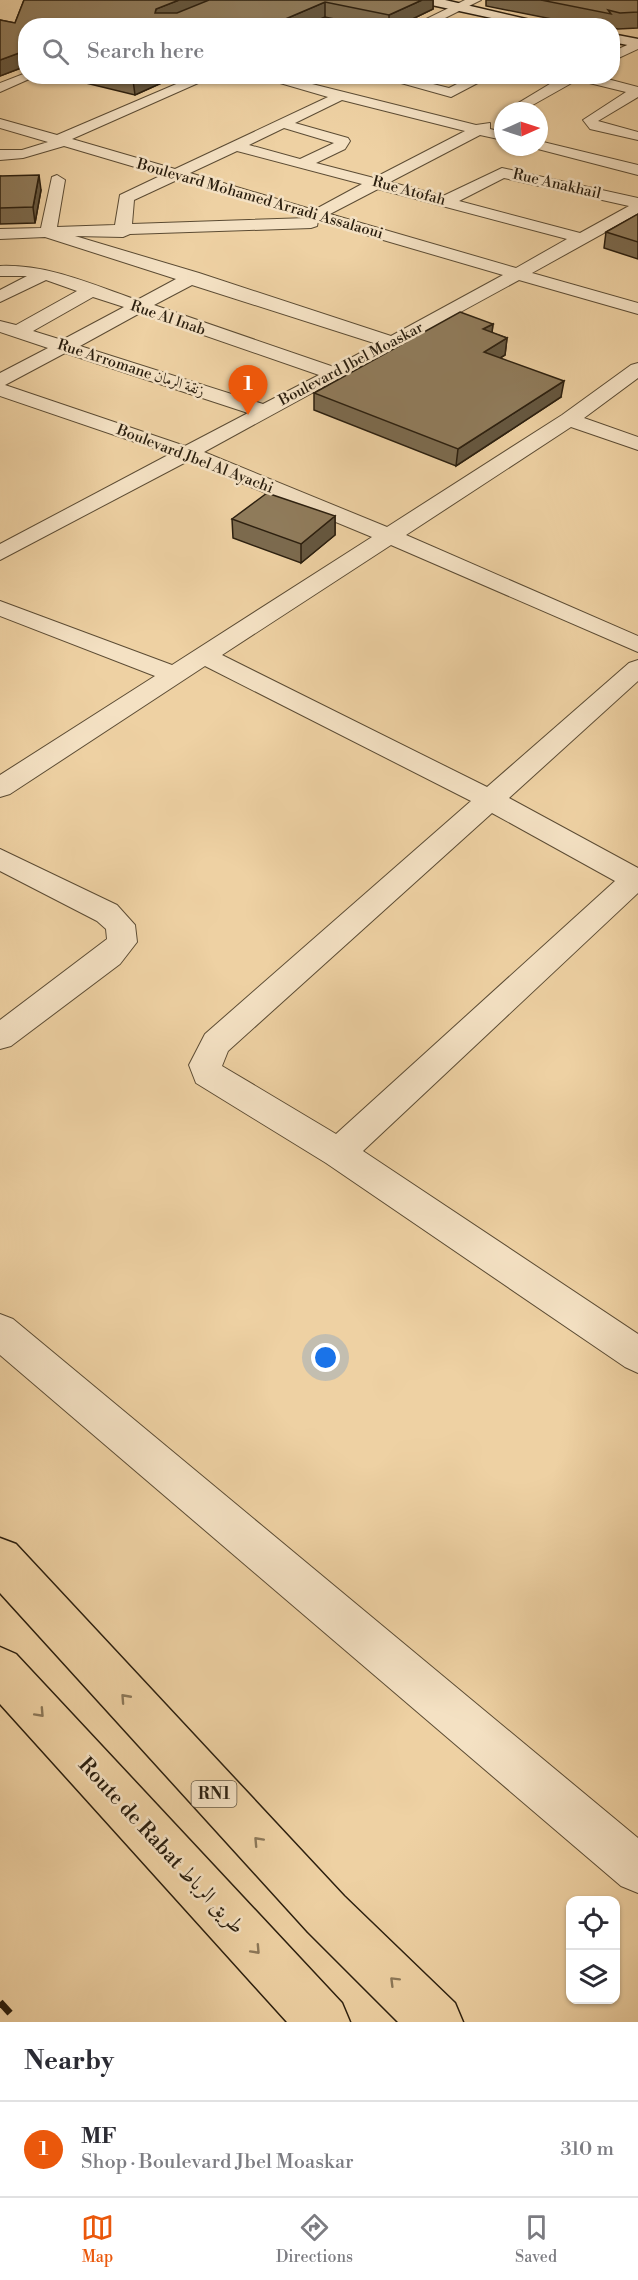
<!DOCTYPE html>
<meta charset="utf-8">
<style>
body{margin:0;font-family:"Libre Bodoni",Amiri,serif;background:#f7f7f7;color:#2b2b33}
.controls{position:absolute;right:18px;bottom:18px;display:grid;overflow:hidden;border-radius:12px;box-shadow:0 2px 4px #0004}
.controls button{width:54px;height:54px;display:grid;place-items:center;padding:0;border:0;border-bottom:2px solid #e1e1e2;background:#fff;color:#2b2b33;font:30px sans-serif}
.compass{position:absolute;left:494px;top:102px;width:54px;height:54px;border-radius:50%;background:#fff;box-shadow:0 2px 4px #0004;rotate:87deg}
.you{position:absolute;left:326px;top:1358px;width:21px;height:21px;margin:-15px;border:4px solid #fff;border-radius:50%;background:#1a73e8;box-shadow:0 0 0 9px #1a73e833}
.badge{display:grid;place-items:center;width:39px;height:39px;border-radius:50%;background:#ea580c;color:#fff;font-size:20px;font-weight:700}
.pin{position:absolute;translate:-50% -50px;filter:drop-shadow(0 2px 3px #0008)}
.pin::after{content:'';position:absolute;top:32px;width:21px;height:18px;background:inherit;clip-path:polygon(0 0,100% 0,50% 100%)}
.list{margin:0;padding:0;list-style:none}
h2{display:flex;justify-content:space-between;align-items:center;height:78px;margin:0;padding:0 24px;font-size:26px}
h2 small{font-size:20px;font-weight:400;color:#7c7c81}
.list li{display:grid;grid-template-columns:39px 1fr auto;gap:18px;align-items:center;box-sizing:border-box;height:96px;padding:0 24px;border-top:2px solid #e1e1e2}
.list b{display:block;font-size:22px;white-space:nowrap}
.list p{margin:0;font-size:20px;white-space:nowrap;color:#7c7c81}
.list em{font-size:20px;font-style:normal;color:#7c7c81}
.icon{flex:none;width:33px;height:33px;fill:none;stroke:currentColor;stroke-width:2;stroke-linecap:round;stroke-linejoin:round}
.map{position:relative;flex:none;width:638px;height:2022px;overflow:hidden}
.search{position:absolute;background:#fff;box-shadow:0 2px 4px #0004;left:18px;right:18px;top:18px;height:66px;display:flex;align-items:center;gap:15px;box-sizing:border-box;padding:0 21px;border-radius:24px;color:#7c7c81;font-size:22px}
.sheet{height:174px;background:#fff}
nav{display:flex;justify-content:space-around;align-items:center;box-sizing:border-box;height:84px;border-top:2px solid #e1e1e2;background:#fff;font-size:16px;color:#7c7c81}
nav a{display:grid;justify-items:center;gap:3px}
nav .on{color:#ea580c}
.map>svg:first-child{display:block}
</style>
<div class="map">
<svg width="638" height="2022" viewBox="0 0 638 2022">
<rect width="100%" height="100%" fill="#eed1a3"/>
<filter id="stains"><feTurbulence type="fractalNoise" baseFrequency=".00333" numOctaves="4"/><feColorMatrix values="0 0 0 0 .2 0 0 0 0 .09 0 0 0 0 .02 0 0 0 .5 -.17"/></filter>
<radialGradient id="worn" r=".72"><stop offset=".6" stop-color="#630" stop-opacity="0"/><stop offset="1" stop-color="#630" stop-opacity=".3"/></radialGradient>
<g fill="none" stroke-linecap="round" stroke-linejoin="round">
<g stroke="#5c4c34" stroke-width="2">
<path id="street" d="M465 0H481L429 26H412Z
M638 40V49L612 61V52Z
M26 73V76H36L0 92V83Z
M195 76H214L72 139 175 169 328 97 256 76H280L476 125 490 123V129L503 132V140L480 135 390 182 443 196 502 168 638 198V214L532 273 638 303V314L519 280 204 452 387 527 562 415 631 365 638 363V378L584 418 638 437V450L571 427 406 535 638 636V652L391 545 222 655 487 787 629 663 638 660V681L509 798 638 868V893L363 1151 638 1334V1373L625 1367 326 1163 196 1083 189 1065 205 1034 471 801 205 666 10 794 0 797V775L155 676 0 616V601L172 665 372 537 188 461 0 560V544L170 454 0 396V373L48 348 0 332V321L16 325 77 291 46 280 0 302V290L27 276H0V266C48 264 93 285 137 300L176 279 45 237 0 239V229L41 228 52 177 57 175 65 180 57 227 115 225 120 195 162 175 64 146 23 158 0 160V150H22L48 142 0 128V119L57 135ZM342 100 465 131 374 178 316 163 345 149 350 141 348 138 295 123ZM284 128 334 143 300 159 249 145ZM237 151 362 184 314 210 190 173ZM504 178 629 206 580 233 459 201ZM177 180 309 218 132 224 134 200ZM378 189 567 239 516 268 330 214ZM318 221 503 275 391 336 199 273 75 236 123 237 130 234 311 228 317 226ZM192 285 377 344 334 367 154 305ZM93 297 124 307 62 340 33 331ZM140 313 319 375 263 404 80 346ZM65 353 248 413 185 446 5 385ZM492 813 615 881 336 1134 222 1066 228 1051Z
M376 76H401L449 88 473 76H491L451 97Z
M563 76H596L638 87V97L598 121 638 132V140L590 129 583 120 626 92 577 80 522 111H505Z
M539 141 638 165V175L534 148 539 147Z
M0 849 117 905 135 925 137 942 120 964 11 1046 0 1049V1020L107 939 106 929 97 921 0 871Z
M0 1314 13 1319 638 1838V1893L621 1886 0 1355Z"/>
</g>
<g stroke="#2b1f0f" stroke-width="3">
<path id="secondary" d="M421 0H445L556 26H529L427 4Z
M612 34 638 39V47L612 42Z"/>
</g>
<g stroke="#2b1f0f" stroke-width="3">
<path id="primary" d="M0 1538 16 1544 344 1896 455 2003 463 2022H398L308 1932 0 1593Z
M0 1647 16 1654 342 2003 350 2022H287L0 1704Z"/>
</g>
<use href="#street" fill="#f4e1c3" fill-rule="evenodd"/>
<use href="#secondary" fill="#f4e1c3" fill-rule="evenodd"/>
<use href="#primary" fill="#eed1a3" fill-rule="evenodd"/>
<path stroke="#2b1f0f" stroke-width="7" stroke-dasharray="15 15" stroke-linecap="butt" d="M0 2002 18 2022"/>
</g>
<path fill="#7c6b4f" stroke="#2b1f0f" stroke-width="1.5" d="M24 0H433V9L398 26H368L325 17 304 26H26V69L21 68 0 76V20L15 23Z
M486 0H638V28L618 29 612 28V26H587L486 6Z
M57 76H177L135 95Z
M0 176 41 190 35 223 0 224Z
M638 214V259L604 248 606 232Z
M493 324 492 333 507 338 505 355 500 358 561 397 456 466 314 410V393Z
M335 516V535L301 563 233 538 232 519Z"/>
<path fill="#655740" stroke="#2b1f0f" stroke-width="1.5" d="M179 0H215L157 24 155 13 156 9Z
M422 0H433V9L398 26H389V15Z
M325 2V17L304 26H269Z
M19 53 21 68 0 76V60Z
M141 76H177L135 95 133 80Z
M39 175 41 190 35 223 33 207Z
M493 324 491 340 483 329Z
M507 338 505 355 482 369 484 352Z
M564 381 561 397 456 466 458 449Z
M335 516V535L301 563V544Z"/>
<path fill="#907c5c" stroke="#2b1f0f" stroke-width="1.5" d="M24 0H179L156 9 155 13H177L209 0H422L389 15 325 2 269 26 260 25 258 26H26V54L19 53 0 60V20L15 23Z
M541 0H638V12L620 13 608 10 611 14Z
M119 76H141L133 80Z
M39 175 33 207 0 208V176Z
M638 214V242L606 232Z
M460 312 493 324 483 329 507 338 484 352 564 381 458 449 314 393Z
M267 493 335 516 301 544 232 519Z"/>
<defs><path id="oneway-chevron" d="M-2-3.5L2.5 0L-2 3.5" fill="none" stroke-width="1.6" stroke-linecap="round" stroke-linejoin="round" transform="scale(1.5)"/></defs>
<g stroke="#8c7859">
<use href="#oneway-chevron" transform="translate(125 1698) rotate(-132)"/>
<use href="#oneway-chevron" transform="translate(40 1713) rotate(47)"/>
<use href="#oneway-chevron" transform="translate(258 1841) rotate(-133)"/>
<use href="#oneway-chevron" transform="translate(256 1950) rotate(47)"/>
<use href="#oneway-chevron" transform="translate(394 1981) rotate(-135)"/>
</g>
<g text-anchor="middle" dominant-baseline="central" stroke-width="5" stroke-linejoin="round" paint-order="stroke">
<g font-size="15" fill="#2b1f0f" stroke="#f4e1c3">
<text transform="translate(557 184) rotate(13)">Rue Anakhail</text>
<text transform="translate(409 191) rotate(15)">Rue Atofah</text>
<text transform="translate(260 199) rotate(16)">Boulevard Mohamed Arradi Assalaoui</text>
<text transform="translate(168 318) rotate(19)">Rue Al Inab</text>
<text transform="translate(351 364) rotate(-28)">Boulevard Jbel Moaskar</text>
<text transform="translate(131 368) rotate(18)">Rue Arromane زنقة الرمان</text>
<text transform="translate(195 459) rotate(21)">Boulevard Jbel Al Ayachi</text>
</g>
<rect fill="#f4e1c3" stroke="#675945" stroke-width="1.5" x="191.5" y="1781" width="45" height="26" rx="4.5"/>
<g font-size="16" font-weight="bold" fill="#2b1f0f">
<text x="214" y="1794">RN1</text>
</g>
<g font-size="21" fill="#2b1f0f" stroke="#f4e1c3">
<text transform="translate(161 1846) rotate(47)">Route de Rabat طريق الرباط</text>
</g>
</g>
<rect width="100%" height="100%" filter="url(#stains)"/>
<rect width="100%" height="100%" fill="url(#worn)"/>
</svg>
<div class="controls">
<button><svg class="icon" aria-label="locate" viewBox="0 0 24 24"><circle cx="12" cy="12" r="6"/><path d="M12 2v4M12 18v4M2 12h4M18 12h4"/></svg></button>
<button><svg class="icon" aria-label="layers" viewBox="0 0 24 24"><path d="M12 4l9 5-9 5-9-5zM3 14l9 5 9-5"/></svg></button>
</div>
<svg class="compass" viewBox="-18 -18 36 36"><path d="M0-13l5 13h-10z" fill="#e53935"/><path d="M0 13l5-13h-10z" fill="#7c7c81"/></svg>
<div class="you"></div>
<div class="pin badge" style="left:248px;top:415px">1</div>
<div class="search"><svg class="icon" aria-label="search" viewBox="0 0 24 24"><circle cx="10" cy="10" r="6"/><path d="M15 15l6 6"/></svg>Search here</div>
</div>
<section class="sheet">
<h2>Nearby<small></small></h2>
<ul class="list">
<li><span class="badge">1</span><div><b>MF</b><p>Shop · Boulevard Jbel Moaskar</p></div><em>310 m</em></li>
</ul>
</section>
<nav>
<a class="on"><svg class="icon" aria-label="map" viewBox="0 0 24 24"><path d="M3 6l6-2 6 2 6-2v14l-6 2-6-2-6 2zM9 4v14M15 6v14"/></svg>Map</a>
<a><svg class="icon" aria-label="directions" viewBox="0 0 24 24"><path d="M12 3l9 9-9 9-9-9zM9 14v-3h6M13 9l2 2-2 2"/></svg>Directions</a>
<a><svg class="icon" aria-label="saved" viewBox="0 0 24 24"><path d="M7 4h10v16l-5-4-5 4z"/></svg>Saved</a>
</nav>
